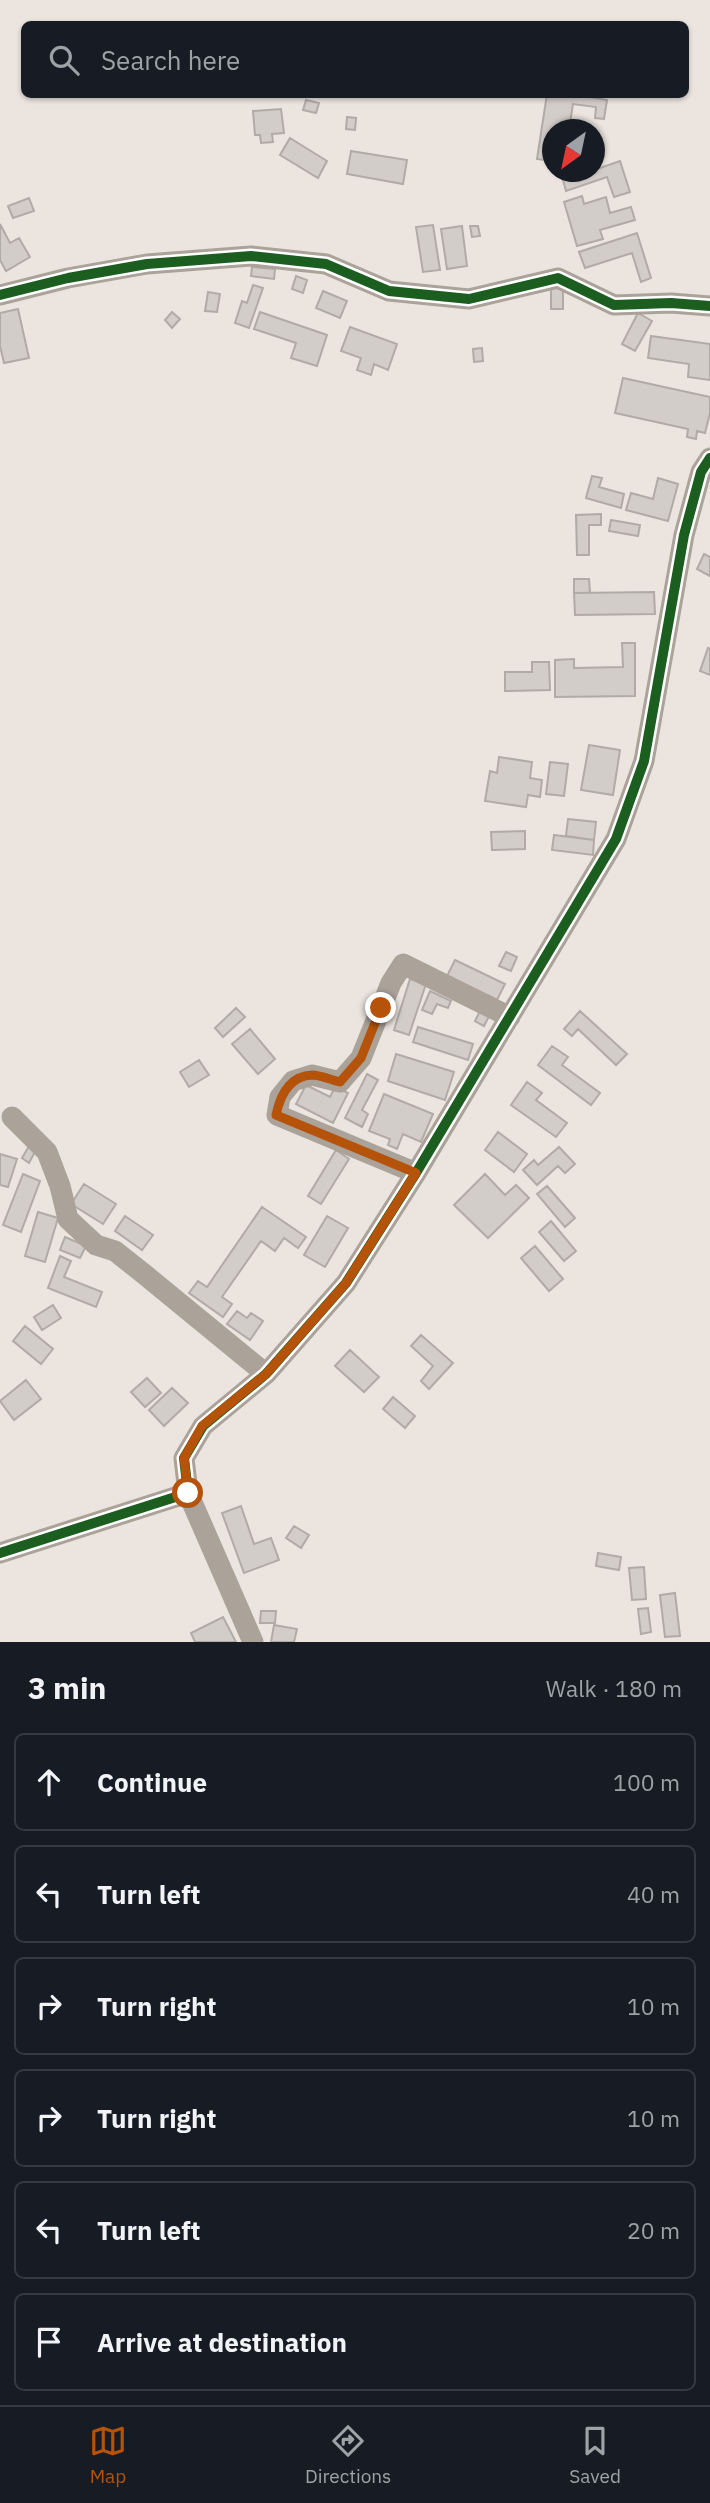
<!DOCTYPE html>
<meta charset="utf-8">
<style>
body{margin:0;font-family:"IBM Plex Sans",sans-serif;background:#20242c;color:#f1f3f6}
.compass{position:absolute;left:542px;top:119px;width:63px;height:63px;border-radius:50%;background:#171b24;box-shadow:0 2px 5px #0004;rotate:213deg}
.stop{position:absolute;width:21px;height:21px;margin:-16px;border:5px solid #b45309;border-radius:50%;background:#fff}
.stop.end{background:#b45309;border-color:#fff;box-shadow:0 2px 7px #0008}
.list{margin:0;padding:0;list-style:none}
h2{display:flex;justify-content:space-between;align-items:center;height:91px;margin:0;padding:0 28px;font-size:30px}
h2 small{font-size:23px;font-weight:400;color:#9ea1a6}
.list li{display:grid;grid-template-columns:46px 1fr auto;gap:21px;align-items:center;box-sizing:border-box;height:98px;margin:0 14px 14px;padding:0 14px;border:2px solid #363941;border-radius:10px}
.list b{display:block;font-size:26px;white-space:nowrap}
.list em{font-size:23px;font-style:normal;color:#9ea1a6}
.icon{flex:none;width:38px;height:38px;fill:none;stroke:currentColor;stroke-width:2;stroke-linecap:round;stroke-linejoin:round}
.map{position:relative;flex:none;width:710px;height:1642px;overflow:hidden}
.search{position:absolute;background:#171b24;box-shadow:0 2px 5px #0004;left:21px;right:21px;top:21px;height:77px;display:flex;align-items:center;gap:18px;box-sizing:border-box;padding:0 24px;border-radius:10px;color:#9ea1a6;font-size:26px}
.sheet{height:763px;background:#171b24}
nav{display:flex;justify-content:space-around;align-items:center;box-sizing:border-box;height:98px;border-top:2px solid #363941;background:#171b24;font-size:19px;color:#9ea1a6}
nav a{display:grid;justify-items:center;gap:4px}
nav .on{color:#b45309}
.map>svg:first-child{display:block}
</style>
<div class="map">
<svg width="710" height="1642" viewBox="0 0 710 1642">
<rect width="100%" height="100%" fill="#ebe4df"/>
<path fill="#d3cdc9" stroke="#b1aba7" stroke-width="2" d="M547 94H572L607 100 604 119 595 118 596 107 573 104 569 130H552V161L537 159Z
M306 100 319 103 316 113 303 110Z
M281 109 284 133 272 134 273 142 261 143 260 135H255L253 111Z
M347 117 356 118 355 130 346 129Z
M290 138 327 161 318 178 280 155Z
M351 151 407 160 403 184 347 174Z
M620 161 630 192 614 197 607 177 566 191 563 180 594 172V170Z
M582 196 584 204 606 197 610 213 631 207 635 220 600 230 603 239 577 246 564 202Z
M29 198 34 211 13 218 8 206Z
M0 224 10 243 19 238 30 257 6 271 0 260Z
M433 225 440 270 423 272 416 227Z
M462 226 467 266 447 269 441 229Z
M470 226H478L480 236 472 237Z
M637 233 651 278 641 282 632 253 585 268 579 252Z
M252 267 275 269 274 279 251 276Z
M296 276 307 280 303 293 292 289Z
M253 285 263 288 249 328 235 323 242 301 247 303Z
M551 288H563V309H551Z
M323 291 347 301 340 318 316 308Z
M208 292 220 294 217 312 205 311Z
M18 309 29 358 4 363 0 346V313Z
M172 312 180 319 172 328 165 320Z
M260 312 327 335 317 366 291 358 296 343 254 329Z
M638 313 652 321 635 351 622 344Z
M350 327 397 344 388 370 374 364 371 375 357 370 361 358 341 351Z
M651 336 710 344V380L688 377 689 364 648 358Z
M482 348 483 361 474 362 473 349Z
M623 378 710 397V413L705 433 697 431 696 439 687 437 688 429 615 413Z
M592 476 602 478 599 487 624 494 621 508 586 498Z
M658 478 678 484 668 521 626 510 631 493 653 499Z
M601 514V525H589V555H577L576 515Z
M611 520 640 525 638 536 609 531Z
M704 554 710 557V576L697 569Z
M574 579H589L590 593H574Z
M654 592 655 614 575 615 574 593Z
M622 643H635V696L555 697V660L574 659V668L623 667Z
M708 648 710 649V675L700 671Z
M532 662H549L550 690 505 691V672H532Z
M589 745 620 750 613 795 581 790Z
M499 757 532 762 530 778 542 780 540 797 528 795 526 807 485 801 490 771 497 773Z
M550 762 568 764 564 796 546 794Z
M568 819 596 822 594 840 566 836Z
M525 831V849L492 850 491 832Z
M554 835 594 840 593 855 552 850Z
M506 952 517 957 511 971 499 966Z
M455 960 505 984 497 1000 447 976Z
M410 979 426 984 409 1035 394 1030Z
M430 991 451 1001 448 1008 437 1004 432 1014 422 1010Z
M236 1008 245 1017 223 1037 215 1028Z
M480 1011 489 1016 484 1026 475 1021Z
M580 1011 627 1054 616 1065 578 1029 572 1036 564 1029Z
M418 1027 473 1044 468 1060 413 1042Z
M250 1029 275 1059 258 1074 232 1044Z
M552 1046 568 1057 562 1065 600 1093 591 1105 538 1065Z
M396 1054 454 1072 445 1100 388 1081Z
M199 1060 209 1075 189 1087 180 1072Z
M367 1074 378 1080 362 1110 368 1114 362 1127 345 1118Z
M527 1082 542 1093 536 1100 567 1123 556 1137 511 1105Z
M306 1085 330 1097 335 1087 348 1093 333 1123 296 1104Z
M384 1094 433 1114 421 1142 403 1134 397 1149 388 1145 390 1139 369 1131Z
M498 1132 527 1154 514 1172 485 1150Z
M29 1146 36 1150 29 1163 22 1158Z
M559 1147 575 1164 565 1173 558 1166 537 1185 523 1170 534 1160 538 1165Z
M336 1150 349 1159 321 1204 308 1196Z
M0 1154 17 1159 8 1187 0 1185Z
M23 1174 40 1181 21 1232 3 1225Z
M485 1174 505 1195 516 1185 529 1198 488 1238 454 1205Z
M84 1184 116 1204 103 1224 71 1204Z
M547 1186 575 1218 565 1227 537 1194Z
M262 1207 306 1237 298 1248 284 1238 275 1251 261 1241 222 1297 232 1304 223 1317 189 1293 198 1281 207 1287Z
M38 1212 58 1218 45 1262 25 1256Z
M125 1216 153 1235 142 1250 115 1231Z
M327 1216 348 1228 325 1267 304 1255Z
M551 1221 576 1251 564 1261 539 1232Z
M65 1237 86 1246 80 1258 60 1250Z
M535 1246 563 1279 549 1291 521 1258Z
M60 1256 71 1261 64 1277 102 1292 96 1307 48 1288Z
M53 1305 61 1318 42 1330 34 1317Z
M237 1311 247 1318 251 1313 263 1321 250 1340 227 1324Z
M25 1326 53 1349 41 1364 13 1341Z
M421 1335 453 1363 429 1389 421 1381 433 1366 411 1346Z
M350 1350 379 1377 364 1392 335 1366Z
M147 1378 161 1393 145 1407 131 1392Z
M26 1380 41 1399 14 1420 0 1401Z
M172 1388 188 1403 164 1426 149 1410Z
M393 1397 415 1416 405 1428 383 1409Z
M241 1506 254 1544 271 1538 279 1560 244 1573 222 1513Z
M294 1526 309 1535 301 1548 286 1538Z
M598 1553 621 1557 619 1570 596 1566Z
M644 1567 646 1599 632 1600 629 1568Z
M675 1593 680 1636 665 1637 660 1595Z
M648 1608 651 1632 641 1634 638 1609Z
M261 1611H276L275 1623H260Z
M223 1617 236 1642H195L191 1633Z
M274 1625 297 1629 294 1642H271Z"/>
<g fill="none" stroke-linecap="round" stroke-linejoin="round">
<path stroke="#aba299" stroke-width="21" d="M0 295 68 278 147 264 251 256 326 264 389 291 469 299 558 278 614 305 671 303 710 306
M12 1117 47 1152 60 1186 68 1219 96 1245 115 1251 144 1274 266 1374
M416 1173 277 1115 280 1097 293 1081 312 1075 340 1082 361 1058 391 983 403 964 510 1017
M188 1493 253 1642
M0 1553 188 1493 184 1458 203 1426 266 1374 346 1283 416 1173 616 839 644 761 684 535 701 472 710 458"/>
<g stroke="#fff" stroke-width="15">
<path id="cycleway" d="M0 295 68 278 147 264 251 256 326 264 389 291 469 299 558 278 614 305 671 303 710 306
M0 1553 188 1493 184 1458 203 1426 266 1374 346 1283 416 1173 616 839 644 761 684 535 701 472 710 458"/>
</g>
<use href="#cycleway" stroke="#1b5e20" stroke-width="10"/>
</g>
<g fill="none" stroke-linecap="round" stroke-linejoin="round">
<path stroke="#b45309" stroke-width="9" d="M188 1493 184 1458 202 1426 266 1374 346 1283 416 1173 276 1115C280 1096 289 1076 312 1075 320 1075 332 1080 340 1082L361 1058 381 1008"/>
</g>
</svg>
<svg class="compass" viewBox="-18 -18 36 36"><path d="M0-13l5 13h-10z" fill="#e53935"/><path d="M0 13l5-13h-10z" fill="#9ea1a6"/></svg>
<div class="stop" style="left:188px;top:1493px"></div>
<div class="stop end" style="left:381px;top:1008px"></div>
<div class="search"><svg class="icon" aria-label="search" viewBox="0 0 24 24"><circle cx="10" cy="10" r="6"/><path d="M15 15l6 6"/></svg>Search here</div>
</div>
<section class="sheet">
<h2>3 min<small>Walk · 180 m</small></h2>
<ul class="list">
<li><svg class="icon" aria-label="ahead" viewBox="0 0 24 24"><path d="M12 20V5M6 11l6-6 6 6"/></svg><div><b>Continue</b></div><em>100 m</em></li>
<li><svg class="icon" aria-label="left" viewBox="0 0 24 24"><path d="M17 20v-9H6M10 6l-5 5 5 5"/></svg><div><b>Turn left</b></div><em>40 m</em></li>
<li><svg class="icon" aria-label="right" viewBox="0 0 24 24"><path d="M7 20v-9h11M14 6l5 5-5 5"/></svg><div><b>Turn right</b></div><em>10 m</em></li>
<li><svg class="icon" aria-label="right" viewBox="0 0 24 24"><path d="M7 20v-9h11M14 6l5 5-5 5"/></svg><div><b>Turn right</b></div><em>10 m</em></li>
<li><svg class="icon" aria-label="left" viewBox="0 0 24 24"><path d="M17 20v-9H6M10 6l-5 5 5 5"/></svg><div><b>Turn left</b></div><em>20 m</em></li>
<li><svg class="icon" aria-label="arrive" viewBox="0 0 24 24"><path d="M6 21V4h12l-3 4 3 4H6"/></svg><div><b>Arrive at destination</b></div></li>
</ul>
</section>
<nav>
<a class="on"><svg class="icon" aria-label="map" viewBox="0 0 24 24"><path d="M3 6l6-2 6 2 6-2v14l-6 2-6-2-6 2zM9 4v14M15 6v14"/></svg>Map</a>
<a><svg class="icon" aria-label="directions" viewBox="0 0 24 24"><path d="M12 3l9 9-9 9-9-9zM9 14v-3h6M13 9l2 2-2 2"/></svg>Directions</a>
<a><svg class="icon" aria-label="saved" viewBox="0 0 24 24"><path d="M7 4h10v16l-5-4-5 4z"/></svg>Saved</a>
</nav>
